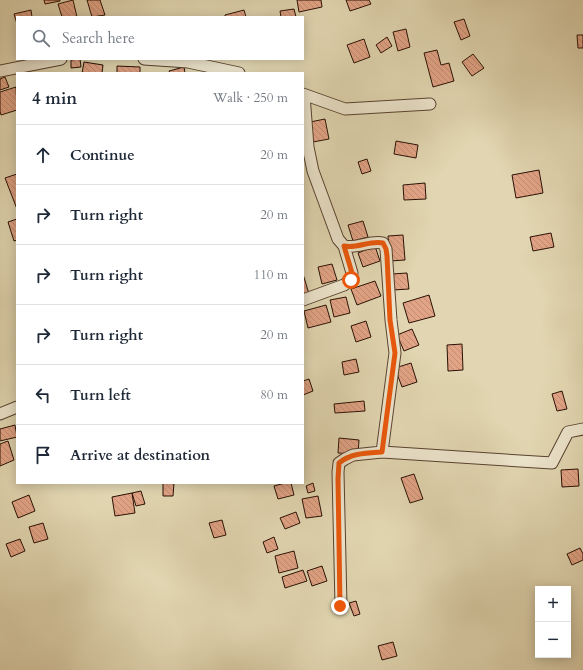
<!DOCTYPE html>
<meta charset="utf-8">
<style>
body{margin:0;font-family:Cardo,serif;background:#f6f6f7;color:#1f2937}
.controls{position:absolute;right:12px;bottom:12px;display:grid;overflow:hidden;border-radius:0px;box-shadow:0 2px 10px #0003}
.controls button{width:36px;height:36px;display:grid;place-items:center;padding:0;border:0;border-bottom:1px solid #e0e1e3;background:#fff;color:#1f2937;font:20px sans-serif}
.stop{position:absolute;width:12px;height:12px;margin:-9px;border:3px solid #ea580c;border-radius:50%;background:#fff}
.stop.end{background:#ea580c;border-color:#fff;box-shadow:0 1px 4px #0008}
.list{margin:0;padding:0;list-style:none}
h2{display:flex;justify-content:space-between;align-items:center;height:52px;margin:0;padding:0 16px;font-size:17px}
h2 small{font-size:13px;font-weight:400;color:#747a83}
.list li{display:grid;grid-template-columns:26px 1fr auto;gap:12px;align-items:center;box-sizing:border-box;height:60px;padding:0 16px;border-top:1px solid #e0e1e3}
.list b{display:block;font-size:15px;white-space:nowrap}
.list em{font-size:13px;font-style:normal;color:#747a83}
.icon{flex:none;width:22px;height:22px;fill:none;stroke:currentColor;stroke-width:2;stroke-linecap:round;stroke-linejoin:round}
.map{position:relative;flex:none;width:583px;height:670px;overflow:hidden}
.search{position:absolute;background:#fff;box-shadow:0 2px 10px #0003;left:16px;top:16px;width:288px;height:44px;display:flex;align-items:center;gap:10px;box-sizing:border-box;padding:0 14px;border-radius:0px;color:#747a83;font-size:15px}
.panel{position:absolute;background:#fff;box-shadow:0 2px 10px #0003;left:16px;top:72px;width:288px;height:412px;border-radius:0px}
.map>svg:first-child{display:block}
</style>
<div class="map">
<svg width="583" height="670" viewBox="0 0 583 670">
<defs>
<pattern id="building-back-hatch" width="6" height="6" patternUnits="userSpaceOnUse"><rect width="6" height="6" fill="#e2a486"/><path d="M-1 5l2 2M0 0l6 6M5-1l2 2" fill="none" stroke="#c28c72"/></pattern>
</defs>
<rect width="100%" height="100%" fill="#e1d6b1"/>
<filter id="stains"><feTurbulence type="fractalNoise" baseFrequency=".005" numOctaves="4"/><feColorMatrix values="0 0 0 0 .2 0 0 0 0 .09 0 0 0 0 .02 0 0 0 .5 -.17"/></filter>
<radialGradient id="worn" r=".72"><stop offset=".6" stop-color="#630" stop-opacity="0"/><stop offset="1" stop-color="#630" stop-opacity=".3"/></radialGradient>
<path fill="url(#building-back-hatch)" stroke="#2a1004" d="M44 0H60V1L45 4Z
M73 0 77 17H62L58 4Z
M87 0H100L105 15 92 17Z
M297 0H321L322 7 299 12Z
M346 0H369L371 4 350 11Z
M294 9 296 17H281L280 11Z
M31 10 32 17H17V24L14 14Z
M244 10 246 17H225V15Z
M464 19 470 36 461 40 454 22Z
M406 29 410 47 398 51 393 32Z
M577 35H583V48H578Z
M387 37 392 46 381 53 376 45Z
M364 39 370 57 354 63 347 45Z
M437 50 441 65 449 63 454 81 433 87 424 53Z
M473 54 484 68 472 76 462 62Z
M80 59 81 67 71 68V60Z
M84 62 103 65 102 73H82Z
M117 66 140 67V73H117Z
M184 67 185 73H170L169 71Z
M5 77 9 87 0 90V79Z
M16 87 17 110 1 115 0 111V92Z
M325 119 329 139 313 142 310 122Z
M396 141 418 145 416 158 394 154Z
M367 159 371 171 362 174 358 162Z
M539 170 543 193 516 198 512 175Z
M17 174V209L5 178Z
M425 183 426 199 404 200 403 185Z
M17 219V240L14 241 8 222Z
M363 221 368 237 353 241 348 225Z
M551 233 554 247 533 251 530 237Z
M403 235 405 260 390 261 388 236Z
M375 246 380 261 363 267 358 253Z
M332 264 337 280 322 284 318 267Z
M407 273 409 289 393 290 392 274Z
M303 274 309 294 303 295Z
M375 281 381 296 357 305 351 289Z
M429 295 435 316 409 323 403 303Z
M346 297 350 313 334 317 330 300Z
M326 305 331 322 308 328 304 311Z
M366 321 371 337 356 342 351 326Z
M412 329 419 345 404 351 397 335Z
M462 344 463 370 448 371 447 345Z
M356 359 359 372 344 375 342 362Z
M411 363 417 382 402 387 395 368Z
M309 379 313 391 303 395V381Z
M562 391 567 409 557 411 552 394Z
M364 401 365 411 335 413 334 404Z
M15 425 17 437 0 441V429Z
M339 438 359 440 358 454 338 453Z
M8 441 14 460 0 466V444Z
M578 469 579 486 562 487 561 470Z
M414 474 423 499 410 503 401 478Z
M163 483H174L173 496H163Z
M285 483H291L294 495 278 499 274 486Z
M313 483 315 491 308 493 306 486Z
M141 491 145 504 136 506 132 493Z
M132 493 135 513 115 516 112 497Z
M29 495 35 511 18 518 12 502Z
M318 496 322 516 306 518 302 499Z
M296 512 300 523 285 529 280 518Z
M222 520 226 535 214 538 209 523Z
M43 523 48 539 34 543 29 527Z
M274 537 278 549 267 553 263 542Z
M20 539 25 551 11 557 6 544Z
M580 548 583 554V560L572 565 567 554Z
M294 551 298 568 279 573 275 556Z
M322 566 327 581 312 586 307 571Z
M303 570 307 581 285 588 282 577Z
M356 601 360 614 354 616 349 603Z
M393 642 397 656 382 660 378 646Z"/>
<g fill="none" stroke-linecap="round" stroke-linejoin="round">
<g stroke="#58422f" stroke-width="13">
<path id="street" d="M144 59 188 62 239 73
M0 71 61 59
M303 94 345 109 430 104
M304 95 308 147 313 171 338 239 344 246C357 249 370 240 383 243L386 249 391 320 395 353 382 452
M303 300 344 285 351 280 352 273 344 246
M0 414 17 407
M341 606 338 472 339 463 345 459 353 455 382 452 552 463 568 432 583 429"/>
</g>
<use href="#street" stroke="#ece4cc" stroke-width="11"/>
</g>
<g fill="none" stroke-linecap="round" stroke-linejoin="round">
<path stroke="#ea580c" stroke-width="5" d="M340 606 338 479 339 463C351 453 367 453 382 452L395 353 390 320 387 256 386 249 383 243C370 240 357 249 344 246L352 273 351 280"/>
</g>
<rect width="100%" height="100%" filter="url(#stains)"/>
<rect width="100%" height="100%" fill="url(#worn)"/>
</svg>
<div class="controls">
<button>+</button>
<button>−</button>
</div>
<div class="stop" style="left:351px;top:280px"></div>
<div class="stop end" style="left:340px;top:606px"></div>
<div class="search"><svg class="icon" aria-label="search" viewBox="0 0 24 24"><circle cx="10" cy="10" r="6"/><path d="M15 15l6 6"/></svg>Search here</div>
<section class="panel">
<h2>4 min<small>Walk · 250 m</small></h2>
<ul class="list">
<li><svg class="icon" aria-label="ahead" viewBox="0 0 24 24"><path d="M12 20V5M6 11l6-6 6 6"/></svg><div><b>Continue</b></div><em>20 m</em></li>
<li><svg class="icon" aria-label="right" viewBox="0 0 24 24"><path d="M7 20v-9h11M14 6l5 5-5 5"/></svg><div><b>Turn right</b></div><em>20 m</em></li>
<li><svg class="icon" aria-label="right" viewBox="0 0 24 24"><path d="M7 20v-9h11M14 6l5 5-5 5"/></svg><div><b>Turn right</b></div><em>110 m</em></li>
<li><svg class="icon" aria-label="right" viewBox="0 0 24 24"><path d="M7 20v-9h11M14 6l5 5-5 5"/></svg><div><b>Turn right</b></div><em>20 m</em></li>
<li><svg class="icon" aria-label="left" viewBox="0 0 24 24"><path d="M17 20v-9H6M10 6l-5 5 5 5"/></svg><div><b>Turn left</b></div><em>80 m</em></li>
<li><svg class="icon" aria-label="arrive" viewBox="0 0 24 24"><path d="M6 21V4h12l-3 4 3 4H6"/></svg><div><b>Arrive at destination</b></div></li>
</ul>
</section>
</div>
